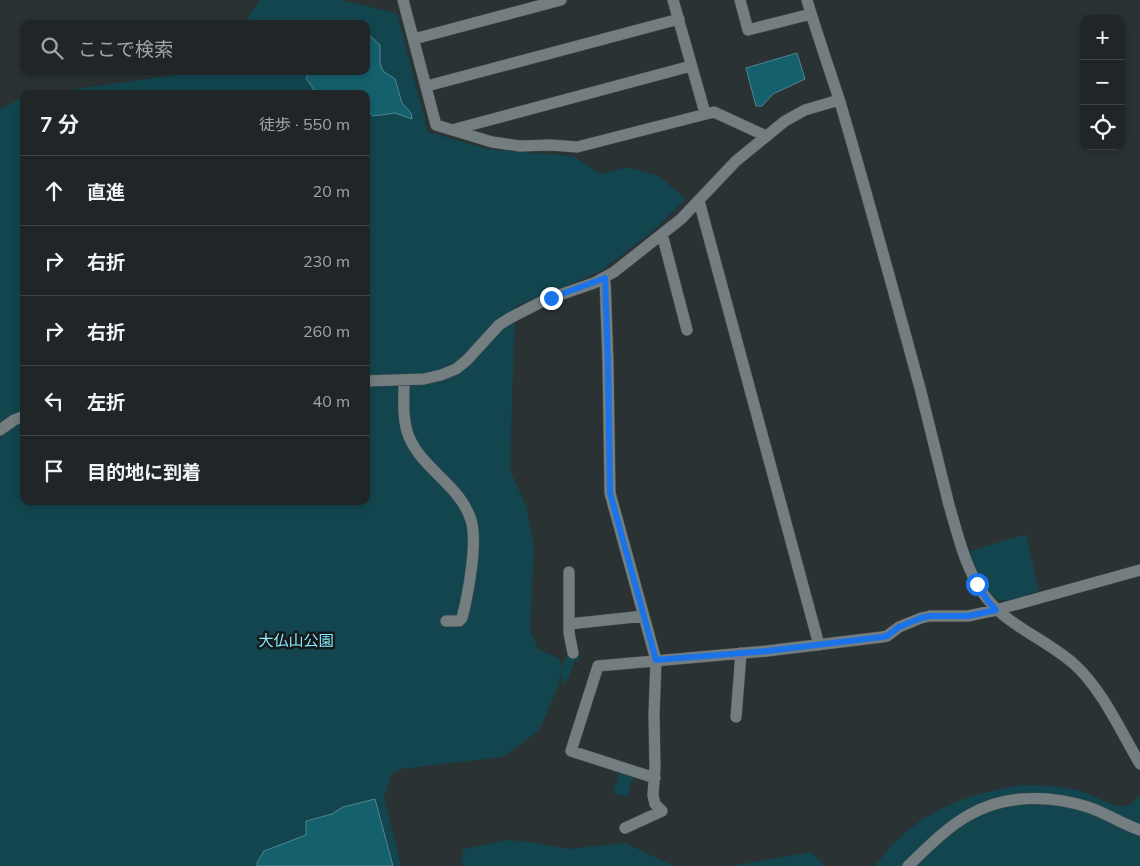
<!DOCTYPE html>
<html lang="ja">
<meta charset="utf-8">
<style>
body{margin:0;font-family:Mulish,"Noto Sans JP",sans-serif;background:#282e2f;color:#f1f3f6}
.controls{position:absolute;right:15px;top:15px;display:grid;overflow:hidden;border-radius:10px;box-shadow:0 2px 8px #0003}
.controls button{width:45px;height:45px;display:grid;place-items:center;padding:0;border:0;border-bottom:1px solid #3d4344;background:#202627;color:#f1f3f6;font:25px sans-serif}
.stop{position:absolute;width:15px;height:15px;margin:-11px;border:4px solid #1a73e8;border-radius:50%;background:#fff}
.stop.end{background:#1a73e8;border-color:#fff;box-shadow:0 1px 5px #0008}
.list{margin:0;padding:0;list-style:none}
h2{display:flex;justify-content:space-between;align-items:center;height:65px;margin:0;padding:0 20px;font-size:21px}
h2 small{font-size:16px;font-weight:400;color:#a2a5a7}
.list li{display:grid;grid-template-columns:32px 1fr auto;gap:15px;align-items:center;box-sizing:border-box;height:70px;padding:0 20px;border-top:1px solid #3d4344}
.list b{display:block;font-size:19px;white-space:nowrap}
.list em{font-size:16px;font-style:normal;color:#a2a5a7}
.icon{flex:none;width:28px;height:28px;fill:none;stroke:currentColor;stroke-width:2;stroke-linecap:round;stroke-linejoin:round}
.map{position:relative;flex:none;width:1140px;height:866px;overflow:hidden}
.search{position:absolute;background:#202627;box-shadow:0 2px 8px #0003;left:20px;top:20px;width:350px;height:55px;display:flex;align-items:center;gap:12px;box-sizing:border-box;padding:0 18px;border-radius:10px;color:#a2a5a7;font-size:19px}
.panel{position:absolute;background:#202627;box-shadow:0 2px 8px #0003;left:20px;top:90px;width:350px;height:415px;border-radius:10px}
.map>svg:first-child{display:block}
</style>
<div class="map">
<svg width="1140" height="866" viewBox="0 0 1140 866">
<rect width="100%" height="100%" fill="#2a3234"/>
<path fill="#12454e" d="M260 0H340L397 13 428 132 488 149 573 156 601 174 627 167 659 176 686 199 653 231 601 271 564 287 541 295 515 307 510 470 526 506 534 546 530 630 538 649 560 659V667L569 654 578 652 580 660 575 661 565 686 560 673 559 684 539 731 502 757 401 769 392 773 384 797 401 866H0V109L24 97V501H366V94H42L201 71H366V24H243Z
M1026 534 1039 591C1028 594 1012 602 1000 600 987 599 974 563 970 551Z
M620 771 634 775 627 797 613 793Z
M1022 785C1040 785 1059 786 1077 790 1091 793 1111 807 1124 806 1132 805 1135 800 1140 795V866H875C883 856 891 845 900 837 936 804 976 793 1022 785Z
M507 840 531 842 569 849 625 843 674 866H464L461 859 464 849Z
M811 852 825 866H732Z"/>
<path fill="#15606d" stroke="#508690" d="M366 32 380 45V63L383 71 395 79 402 103 411 113 412 119 395 113 373 116 366 109V94H321L314 90 306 78 310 71H366Z
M797 53 805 79 773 94 762 106H756L746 68Z
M375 799 393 866H257V863L264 851 306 835V821L332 814 343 807Z"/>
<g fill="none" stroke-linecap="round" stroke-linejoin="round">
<g stroke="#464d4f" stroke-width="12">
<path id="minor" d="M403 0 436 125 492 142 520 146 551 145 577 147 714 112 766 136
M673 0 705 113
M740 0 748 30 811 14
M807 0C817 34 829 68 840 102 868 197 894 293 920 388 930 427 939 466 949 505 957 532 963 558 976 582 999 625 1040 634 1074 664 1102 689 1121 732 1140 764
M414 39 561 0
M427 86 679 19
M452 130 691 66
M699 201 819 645
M662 234 687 330
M605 278 608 364 610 493 656 660 654 715 655 767 653 795 655 804 662 811 625 828
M404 380C404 399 402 420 409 437 423 470 460 485 471 520 478 542 468 595 462 618L459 621H446
M366 381 424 379 441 375 456 369 467 360 499 325 510 318 545 300 594 283 614 272 681 219 736 161 785 121 805 110 839 100
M0 430 14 420 24 416
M569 572V633L573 653
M569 624 644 616
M736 717 741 653
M655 778 571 751 598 666 767 651 882 637 887 636 899 627 921 618 930 616H968L996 610 1140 570
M908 866C927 848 946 828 969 815 1005 794 1050 795 1088 807 1106 813 1122 824 1140 830"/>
</g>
<use href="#minor" stroke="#747e80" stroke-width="11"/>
</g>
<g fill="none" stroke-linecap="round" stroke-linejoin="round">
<path stroke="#1a73e8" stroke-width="6" d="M551 298 605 278 608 364 610 493 656 660 767 651 882 637 887 636 899 627 921 618 930 616H968L996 610 988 601 977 584"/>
</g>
<g text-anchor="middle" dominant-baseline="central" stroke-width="5" stroke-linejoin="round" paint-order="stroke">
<g font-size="15" fill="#89eaff" stroke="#15191a">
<text x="296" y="640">大仏山公園</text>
</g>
</g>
</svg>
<div class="controls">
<button>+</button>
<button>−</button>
<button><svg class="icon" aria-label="locate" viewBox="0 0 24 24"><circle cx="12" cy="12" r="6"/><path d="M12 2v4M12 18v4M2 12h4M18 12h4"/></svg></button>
</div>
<div class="stop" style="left:977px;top:584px"></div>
<div class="stop end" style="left:551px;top:298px"></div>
<div class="search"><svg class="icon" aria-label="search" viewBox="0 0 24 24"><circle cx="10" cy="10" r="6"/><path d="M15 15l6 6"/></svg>ここで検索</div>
<section class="panel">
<h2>7 分<small>徒歩 · 550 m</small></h2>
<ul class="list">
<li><svg class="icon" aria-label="ahead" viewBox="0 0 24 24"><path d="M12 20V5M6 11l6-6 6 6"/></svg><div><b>直進</b></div><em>20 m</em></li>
<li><svg class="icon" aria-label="right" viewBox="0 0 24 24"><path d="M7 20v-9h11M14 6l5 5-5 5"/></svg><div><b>右折</b></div><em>230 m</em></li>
<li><svg class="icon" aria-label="right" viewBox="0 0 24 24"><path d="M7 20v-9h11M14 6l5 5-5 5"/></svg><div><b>右折</b></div><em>260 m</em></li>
<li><svg class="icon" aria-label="left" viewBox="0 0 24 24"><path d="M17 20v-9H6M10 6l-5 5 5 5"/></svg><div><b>左折</b></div><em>40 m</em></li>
<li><svg class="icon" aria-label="arrive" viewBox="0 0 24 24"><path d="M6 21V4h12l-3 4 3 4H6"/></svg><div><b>目的地に到着</b></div></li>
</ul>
</section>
</div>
